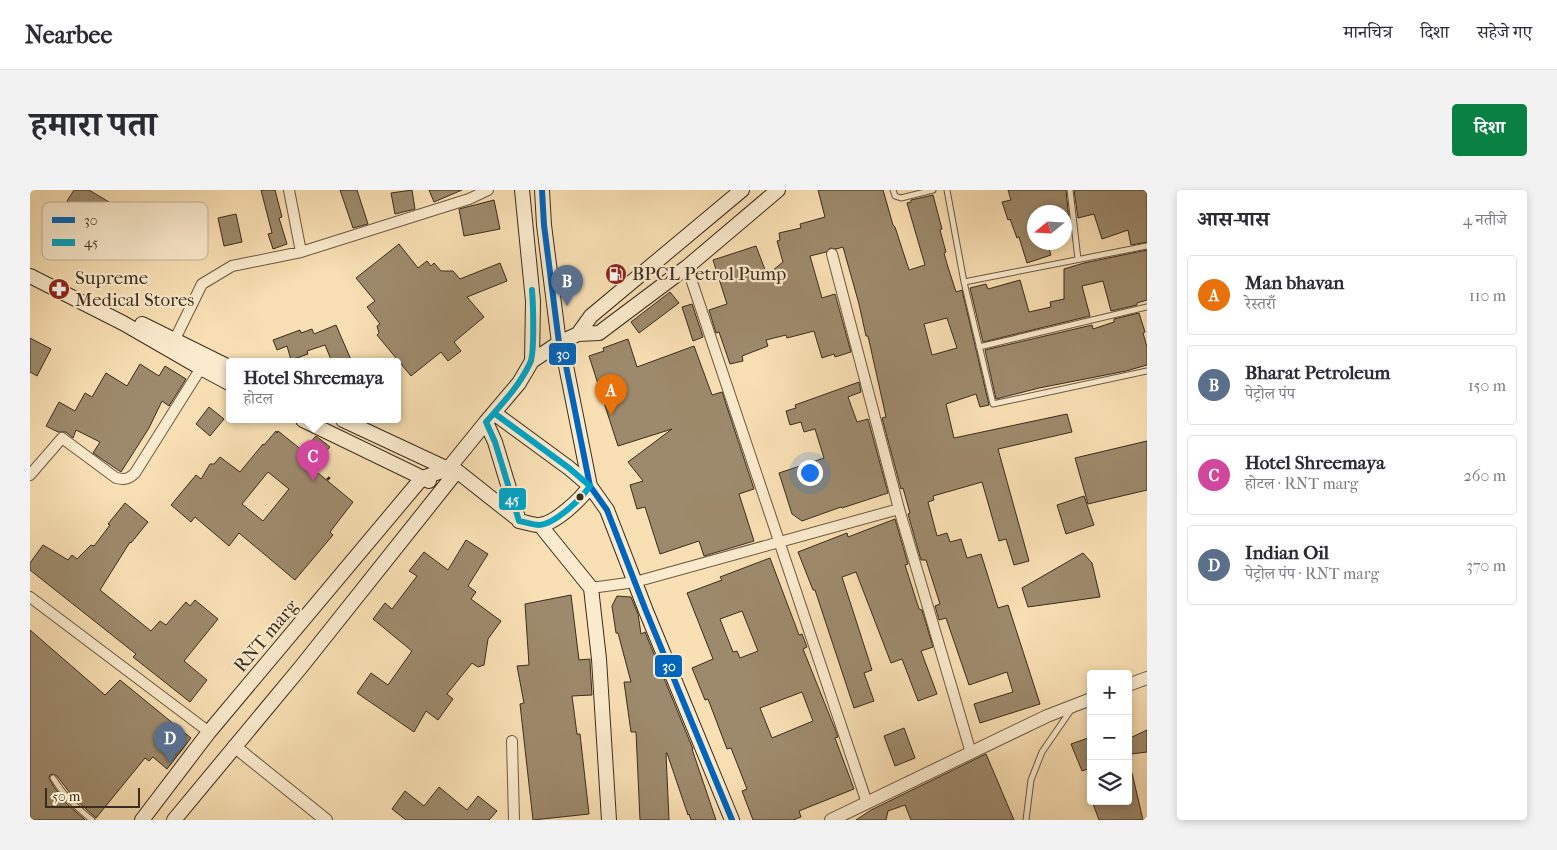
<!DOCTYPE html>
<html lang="hi">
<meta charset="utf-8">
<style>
body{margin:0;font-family:"IM FELL French Canon","Noto Serif Devanagari",serif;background:#f2f2f3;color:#2b2b33}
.controls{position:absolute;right:15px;bottom:15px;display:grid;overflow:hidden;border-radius:5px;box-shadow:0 2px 8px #0003}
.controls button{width:45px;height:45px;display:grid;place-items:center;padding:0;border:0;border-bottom:1px solid #e1e1e2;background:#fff;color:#2b2b33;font:25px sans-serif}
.compass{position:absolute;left:997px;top:15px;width:45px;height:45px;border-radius:50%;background:#fff;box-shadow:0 2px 8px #0003;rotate:252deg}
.scale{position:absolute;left:15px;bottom:12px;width:95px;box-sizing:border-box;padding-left:5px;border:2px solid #3a2c1e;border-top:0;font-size:14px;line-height:18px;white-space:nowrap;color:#3a2c1e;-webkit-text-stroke:4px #fbebce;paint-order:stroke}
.you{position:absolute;left:779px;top:282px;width:18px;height:18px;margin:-12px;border:4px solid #fff;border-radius:50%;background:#1a73e8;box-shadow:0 0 0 8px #1a73e833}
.badge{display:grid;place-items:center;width:32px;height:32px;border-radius:50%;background:#0b8043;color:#fff;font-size:16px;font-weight:700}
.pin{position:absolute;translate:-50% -41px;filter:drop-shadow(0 1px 2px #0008)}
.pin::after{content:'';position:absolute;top:26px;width:18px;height:15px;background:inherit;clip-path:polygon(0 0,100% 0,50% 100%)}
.popup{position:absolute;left:196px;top:168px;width:175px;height:65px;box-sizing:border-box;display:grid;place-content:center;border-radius:5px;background:#fff;filter:drop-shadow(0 1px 4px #0005);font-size:16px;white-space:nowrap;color:#7c7c81}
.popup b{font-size:19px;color:#2b2b33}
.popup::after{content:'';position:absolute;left:50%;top:100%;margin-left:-10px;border:10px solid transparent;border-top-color:#fff}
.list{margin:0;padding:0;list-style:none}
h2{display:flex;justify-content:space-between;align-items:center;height:65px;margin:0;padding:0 20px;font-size:21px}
h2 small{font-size:16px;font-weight:400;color:#7c7c81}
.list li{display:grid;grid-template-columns:32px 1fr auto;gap:15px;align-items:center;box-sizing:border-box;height:80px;margin:0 10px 10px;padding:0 10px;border:1px solid #e1e1e2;border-radius:5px}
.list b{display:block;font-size:19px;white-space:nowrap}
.list p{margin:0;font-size:16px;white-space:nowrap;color:#7c7c81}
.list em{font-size:16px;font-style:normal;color:#7c7c81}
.icon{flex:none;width:28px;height:28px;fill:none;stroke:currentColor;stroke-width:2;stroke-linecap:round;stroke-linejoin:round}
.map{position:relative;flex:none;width:1117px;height:630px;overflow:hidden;border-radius:5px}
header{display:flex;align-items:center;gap:30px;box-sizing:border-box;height:70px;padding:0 25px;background:#fff;border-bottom:1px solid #e1e1e2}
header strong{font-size:24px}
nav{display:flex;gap:28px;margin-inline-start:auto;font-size:18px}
.intro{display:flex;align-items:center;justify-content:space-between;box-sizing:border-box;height:120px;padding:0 30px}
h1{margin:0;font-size:35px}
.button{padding:12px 22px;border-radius:5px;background:#0b8043;color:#fff;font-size:18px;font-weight:700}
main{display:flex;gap:30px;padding:0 30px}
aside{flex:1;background:#fff;border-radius:5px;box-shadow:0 2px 8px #0003}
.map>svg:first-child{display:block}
</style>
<header>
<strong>Nearbee</strong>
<nav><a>मानचित्र</a><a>दिशा</a><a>सहेजे गए</a></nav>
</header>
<div class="intro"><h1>हमारा पता</h1><a class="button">दिशा</a></div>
<main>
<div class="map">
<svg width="1117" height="630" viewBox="0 0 1117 630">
<rect width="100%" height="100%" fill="#f9e0b4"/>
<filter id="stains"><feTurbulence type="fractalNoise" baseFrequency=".004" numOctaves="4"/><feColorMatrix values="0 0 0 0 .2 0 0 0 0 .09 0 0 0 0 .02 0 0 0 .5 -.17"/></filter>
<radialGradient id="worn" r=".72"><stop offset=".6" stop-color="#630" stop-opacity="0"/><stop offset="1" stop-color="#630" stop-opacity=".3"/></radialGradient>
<path fill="#9d8a6c" stroke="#3a2c1e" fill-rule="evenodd" d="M44 0H59L146 52 140 65 79 31 77 34 37 11Z
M231 0H245L252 27 249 28 257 54 243 59 238 44 242 43Z
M310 0H327L338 34 323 38Z
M382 0 385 19 365 24 361 3Z
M399 0H432L404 12Z
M788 0H853L863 35 865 37 879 80 895 75 877 13 881 12V10L903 5 912 39 910 40 916 62 914 63 917 74 926 102 932 100 959 215 950 217 946 204 916 214 924 248 1037 224 1042 242 968 259 999 371 984 375 976 349 969 351 952 292 903 306 904 310 898 312 907 346 917 343 920 352 931 349 937 368 951 364 968 418 978 415 1010 514 950 533 944 514 983 502 977 482 939 495 916 428 909 430 905 416 910 414 896 370H891L878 324 880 323 873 298 871 299 852 228 856 227 838 146H836L829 114 813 57 806 59 800 58 796 62 780 66 792 108 805 104 821 162 805 167 804 164 792 168 784 141 757 148 756 145 736 150 738 156 712 166 713 171 700 174 689 142 686 143 679 120 697 114 683 70 726 56 737 85 753 72 747 51 750 50 749 43 771 38 770 34 795 27ZM917 128 927 158 902 165 894 134Z
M978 0H1036L1039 31 1034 32V22H1004V52H1017L1021 65 997 73 989 47 987 48 980 29 978 30 972 12 981 10Z
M1044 0H1117V52L1101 55 1098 40 1072 49 1064 24 1048 28Z
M464 10 470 39 434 46 429 19Z
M206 24 212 52 194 56 188 28Z
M369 54 388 78 397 71 401 76 404 73 411 81H423L430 89 470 73 477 91 437 107 454 127 424 152 431 161 418 171 411 162 381 186 347 145 349 143 347 136 350 134 337 117 345 111 326 88Z
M1117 60V110L1107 113V115L1081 121 1073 91 1052 96 1060 126 953 152 940 98 956 94 958 99 990 90 999 122 1021 117 1020 112 1034 109V79L1054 73Z
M640 102 649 113 609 143 601 132Z
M662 114 673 147 663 151 652 117Z
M1109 123 1115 142 1113 143 1117 157V175L1096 181 1009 198 966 209 955 160 1062 135 1063 139 1084 132V129Z
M306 135 322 172H302L295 155 277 161 278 164 261 170 257 156 247 160 243 150 270 140 271 143 282 139 284 144Z
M0 148 21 159 7 186 0 182Z
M598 149 607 177 664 156 682 205 692 202 724 299 709 304 724 351 674 366 669 351 630 364 615 317 607 319 600 295 613 291 598 272 642 239 588 256 559 166 574 161 573 158Z
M110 174 129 186 135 176 156 189 139 216 132 211 119 238 91 282 63 263 70 252 46 240 43 248 36 242H28L16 236 29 212 45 221 55 203 62 207 76 183 97 196Z
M829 192 831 202 818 207 827 232 838 229 858 303 812 318 811 317 772 331 762 324 749 283 794 268 785 239 774 242 771 232 760 235 756 221 766 218 765 215Z
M179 217 194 229 180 246 166 234Z
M246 241 247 243 248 241 273 261 286 246 300 257 282 278 323 312 300 342 303 345 265 390 209 343 199 356 165 327 161 332 141 315 166 285 171 289 180 274H184L190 267 210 282 233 254 234 255ZM238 282 259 299 233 331 212 314Z
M1117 251V300L1058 314 1045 268Z
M1054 306 1064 335 1036 344 1027 315Z
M95 313 118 332 101 353 100 352 70 400 121 441 130 431 136 435 156 412 160 416 165 410 188 429 154 471 177 490 160 512 103 467 106 464 0 380V373L13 355 38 370 42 365 47 369 61 355 64 356 80 335 78 334Z
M865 329 878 374 875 375 889 419 892 420 903 457 891 461 907 504 888 511 872 469 861 473 826 382 812 387 842 480 834 483 844 511 824 518 785 400H783L768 362 817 343 818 347Z
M436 350 458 364 438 396 446 402 441 409 471 431 458 449 454 475 448 477 442 473 417 504 423 509 408 530 396 521 384 542 327 503 341 483 358 495 382 461 343 429 355 413 362 419 387 386 379 381 394 362 418 380Z
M1053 363 1062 373 1070 407 998 417 992 398Z
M740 368 769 445 772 444 777 457 773 459 805 539 808 547 805 548 824 599 769 621 771 627 763 630H723L712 601 717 599 701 558 697 559 678 509 675 510 662 478 683 469 657 403 692 390 690 387ZM712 421 728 461 710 468 707 461 703 462 690 429ZM772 502 783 531 742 548 730 518Z
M541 405 549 470 560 469V472L562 505 542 506 547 544H550L559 624 503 630 490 514 494 513 487 476 499 475 495 414Z
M587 406 601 407 608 424 611 444 615 442 663 559H662L686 630H661L659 624 658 625 637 563H636L639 630H610L606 542H601L594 492H601L588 443H586L582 416Z
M0 440 75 505 90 490 161 548 137 579 123 567 119 571 115 568 66 628 44 608 27 586 23 584 20 585 19 588 24 597 37 614 55 630H0Z
M874 538 885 568 865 576 854 546Z
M1117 540V562L1101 564 1098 557V549Z
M1061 547V578L1052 581 1041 554Z
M956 564 984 630H881L875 615 858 621 856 630H826L841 620Z
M1102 583 1113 630H1069L1062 611H1098V584Z
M409 597 437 620 448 606 467 621 459 630H376L362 619 375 601 394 616Z"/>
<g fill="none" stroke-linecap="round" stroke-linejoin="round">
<g stroke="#6a5944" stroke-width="7">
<path id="service" d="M863 0 865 6 871 8 903 0
M917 0 934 92 963 214 1117 181
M1040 0 1048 69
M934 92 1117 56
M949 157 1117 117
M23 588C34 606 46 617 62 630
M996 630 1001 590 1012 562 1041 520"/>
</g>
<g stroke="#6a5944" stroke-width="12">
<path id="minor" d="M259 0 271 62
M802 64 869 319 941 563
M657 77 837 613
M144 151 172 94 202 76 271 62 439 9 458 0
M0 285 32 248 86 288C95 290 99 289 105 283L171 178
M561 398 605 392 869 319
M0 407 179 542
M482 551 484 630"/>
</g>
<g stroke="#6a5944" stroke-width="14">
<path id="tertiary" d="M1098 495 1117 488
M204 556 296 630
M801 630 1017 526 1061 509"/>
</g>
<g stroke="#3a2c1e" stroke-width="16">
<path id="secondary" d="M512 0 514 35 529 153 535 171 560 296 577 320 616 421 702 630
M0 86 93 133 171 178 199 193
M112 134 199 177
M548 144 561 126 712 0
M502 171 529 153 548 144 569 143 657 77 748 0
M464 223 539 278 560 296C551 309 525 334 509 335 503 335 495 332 489 331L465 252 456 232 489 193 502 171 503 111 492 0
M273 230 399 291
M313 230 418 279 427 281 489 330
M510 335 561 398 569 469 579 630
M112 630 179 542 392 288 418 279 456 232
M144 630 271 477 427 281"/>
</g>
<path stroke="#3a2c1e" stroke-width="2.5" stroke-dasharray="4 2.5" stroke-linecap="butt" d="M297 290 301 286"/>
<use href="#service" stroke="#fbebce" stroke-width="5"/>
<use href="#minor" stroke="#fbebce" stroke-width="10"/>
<use href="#tertiary" stroke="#fbebce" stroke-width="12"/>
<use href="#secondary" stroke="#fbebce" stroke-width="14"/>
<g stroke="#fbebce" stroke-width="10">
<path id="bus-1" d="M512 0 514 35 529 153 535 171 560 296 577 320 616 421 702 630"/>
</g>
<g stroke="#fbebce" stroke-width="10">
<path id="bus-2" d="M464 223 539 278 560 296C551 309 525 334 509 335 503 335 495 332 489 331L465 252 456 232C472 214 490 195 500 173 505 164 503 112 502 100"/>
</g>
<use href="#bus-1" stroke="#0065bd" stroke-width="6"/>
<use href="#bus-2" stroke="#03a3c5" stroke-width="6"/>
</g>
<defs>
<g id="fuel-disc" transform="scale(1.125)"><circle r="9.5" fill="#8f2418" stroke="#fbebce"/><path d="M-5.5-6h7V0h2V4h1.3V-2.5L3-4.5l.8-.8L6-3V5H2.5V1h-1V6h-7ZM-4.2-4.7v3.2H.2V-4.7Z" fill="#fff"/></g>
<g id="pharmacy-disc" transform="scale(1.125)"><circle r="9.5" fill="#8f2418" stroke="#fbebce"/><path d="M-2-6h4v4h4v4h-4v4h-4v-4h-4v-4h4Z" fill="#fff"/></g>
</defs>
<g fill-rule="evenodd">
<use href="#fuel-disc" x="586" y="84"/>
<use href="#pharmacy-disc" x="29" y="99"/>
</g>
<circle fill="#3a2c1e" stroke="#fbebce" stroke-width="2" cx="550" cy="307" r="4.5"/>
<g text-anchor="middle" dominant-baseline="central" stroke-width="4.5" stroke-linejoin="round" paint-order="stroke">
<g font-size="19" fill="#3a2c1e" stroke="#fbebce" text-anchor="start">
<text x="602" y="84">BPCL Petrol Pump</text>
<text x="45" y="88">Supreme<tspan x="45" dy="22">Medical Stores</tspan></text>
</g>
<g font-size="19" fill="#3a2c1e" stroke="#fbebce">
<text transform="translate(236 446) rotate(-50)">RNT marg</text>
</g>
</g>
<rect x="12" y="12" width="166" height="58" rx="8" fill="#fbebce" stroke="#c1b299" stroke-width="1"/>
<rect x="22" y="27" width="23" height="6" fill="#0065bd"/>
<rect x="22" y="49" width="23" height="7" fill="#03a3c5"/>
<g font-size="14" fill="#3a2c1e">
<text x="54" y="35">30</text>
<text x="54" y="57">45</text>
</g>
<g stroke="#fbebce" stroke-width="2">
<rect x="518" y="152" width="29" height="24" rx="5" fill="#0065bd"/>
<rect x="468" y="297" width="29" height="24" rx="5" fill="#03a3c5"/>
<rect x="624" y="464" width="29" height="24" rx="5" fill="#0065bd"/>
</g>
<g font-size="14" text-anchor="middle" font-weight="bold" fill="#fff">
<text x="533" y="169">30</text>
<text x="482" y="314">45</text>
<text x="639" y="481">30</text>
</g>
<rect width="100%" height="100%" filter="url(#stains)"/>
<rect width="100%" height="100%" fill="url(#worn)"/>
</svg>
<div class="controls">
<button>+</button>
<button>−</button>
<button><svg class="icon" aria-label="layers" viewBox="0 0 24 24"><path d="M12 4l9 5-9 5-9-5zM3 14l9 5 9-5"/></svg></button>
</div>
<svg class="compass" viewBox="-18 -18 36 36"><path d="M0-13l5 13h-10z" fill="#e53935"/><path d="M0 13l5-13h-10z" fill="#7c7c81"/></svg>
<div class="scale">50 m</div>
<div class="you"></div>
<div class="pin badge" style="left:581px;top:225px;background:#e8710a">A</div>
<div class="pin badge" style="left:537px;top:116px;background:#5c6f8a">B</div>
<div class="pin badge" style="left:283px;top:291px;background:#d1479c">C</div>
<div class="popup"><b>Hotel Shreemaya</b>होटल</div>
<div class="pin badge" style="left:140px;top:573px;background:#5c6f8a">D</div>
</div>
<aside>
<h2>आस-पास<small>4 नतीजे</small></h2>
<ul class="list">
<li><span class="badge" style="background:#e8710a">A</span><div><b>Man bhavan</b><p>रेस्तराँ</p></div><em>110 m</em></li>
<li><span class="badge" style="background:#5c6f8a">B</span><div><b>Bharat Petroleum</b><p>पेट्रोल पंप</p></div><em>150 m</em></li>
<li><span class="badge" style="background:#d1479c">C</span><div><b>Hotel Shreemaya</b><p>होटल · RNT marg</p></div><em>260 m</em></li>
<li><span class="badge" style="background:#5c6f8a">D</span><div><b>Indian Oil</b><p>पेट्रोल पंप · RNT marg</p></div><em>370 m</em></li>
</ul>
</aside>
</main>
